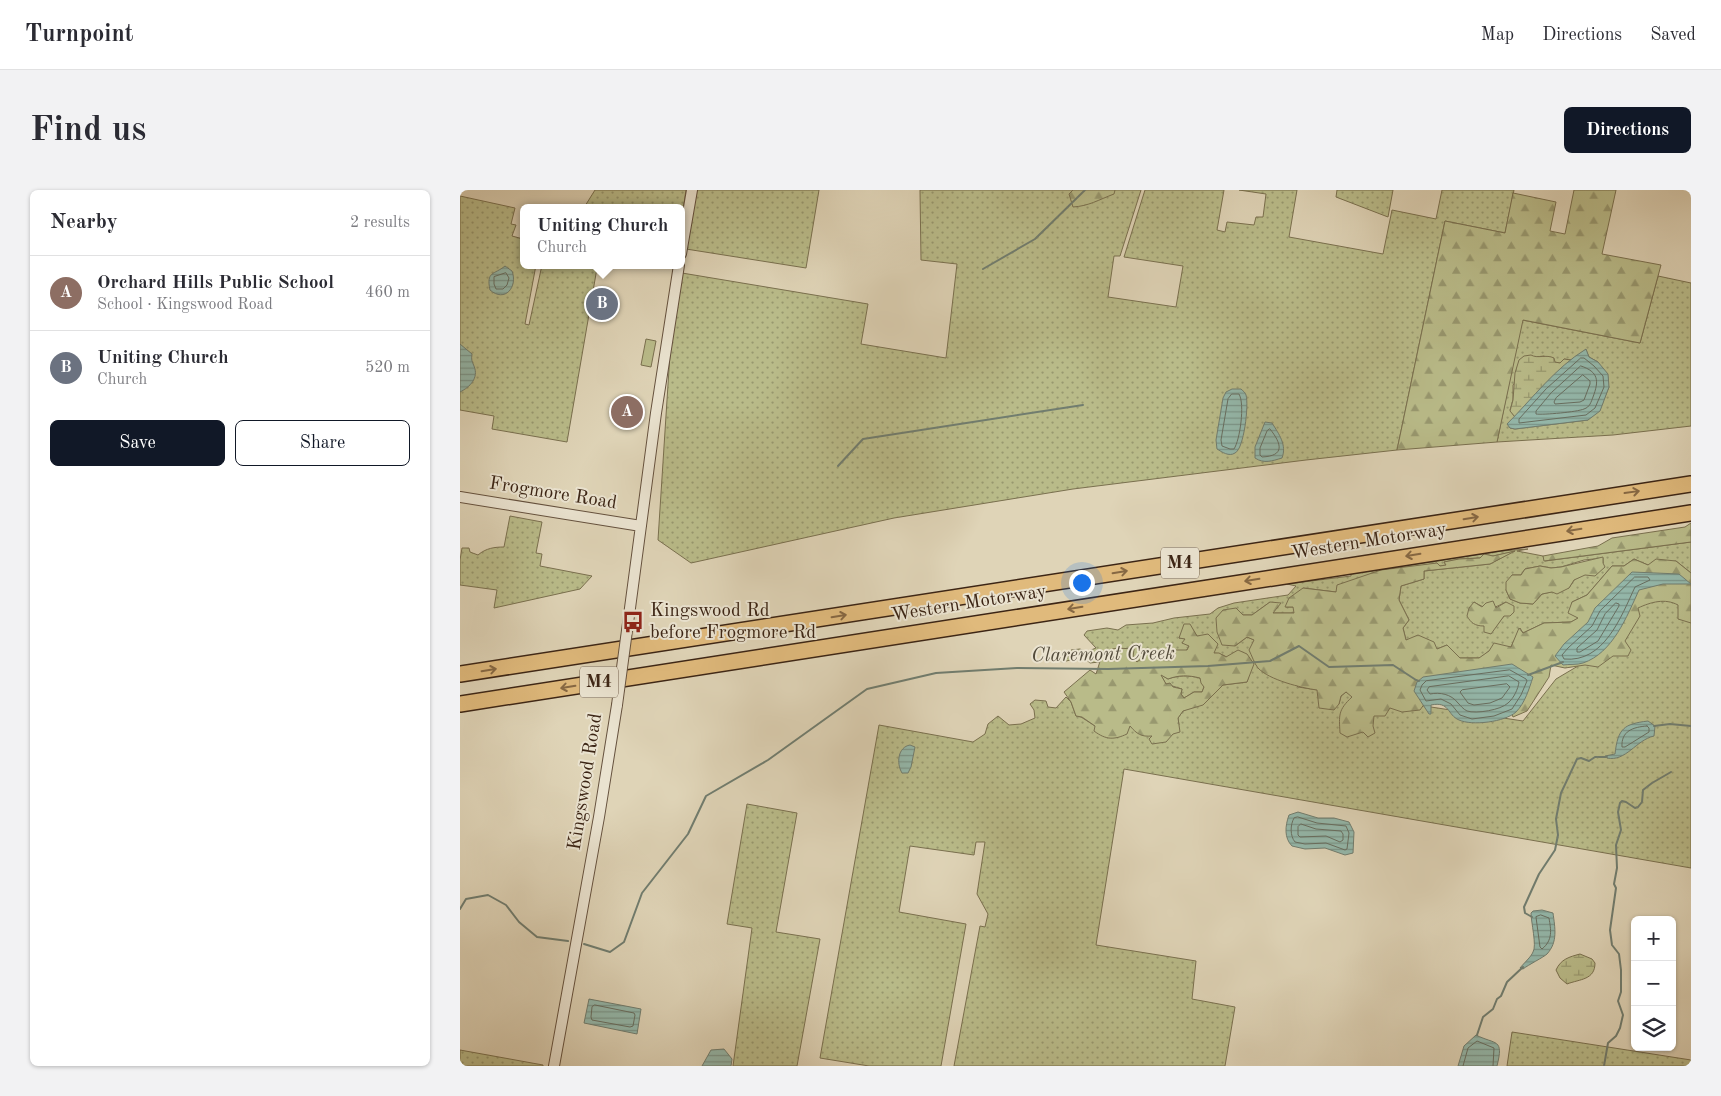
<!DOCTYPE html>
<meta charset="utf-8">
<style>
body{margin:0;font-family:"Old Standard TT",serif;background:#f2f2f3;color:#2b2b33}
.controls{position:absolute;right:15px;bottom:15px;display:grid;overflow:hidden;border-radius:8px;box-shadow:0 1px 4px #0004}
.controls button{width:45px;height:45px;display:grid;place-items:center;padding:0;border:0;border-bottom:1px solid #e1e1e2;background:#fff;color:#2b2b33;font:25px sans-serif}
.you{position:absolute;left:621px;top:392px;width:18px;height:18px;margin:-12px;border:4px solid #fff;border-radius:50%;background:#1a73e8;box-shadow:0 0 0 8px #1a73e833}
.badge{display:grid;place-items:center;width:32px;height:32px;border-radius:50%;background:#111827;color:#fff;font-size:16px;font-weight:700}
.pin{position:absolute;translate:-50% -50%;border:2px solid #fff;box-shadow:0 1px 5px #0006}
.popup{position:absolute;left:60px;top:14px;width:165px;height:65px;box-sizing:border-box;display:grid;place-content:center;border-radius:8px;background:#fff;filter:drop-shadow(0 1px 4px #0005);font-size:16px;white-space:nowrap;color:#7c7c81}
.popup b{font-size:19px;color:#2b2b33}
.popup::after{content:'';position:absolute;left:50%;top:100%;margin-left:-10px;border:10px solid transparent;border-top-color:#fff}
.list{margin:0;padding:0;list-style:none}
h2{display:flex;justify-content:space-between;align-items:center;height:65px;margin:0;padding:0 20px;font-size:21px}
h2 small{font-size:16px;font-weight:400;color:#7c7c81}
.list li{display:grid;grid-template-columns:32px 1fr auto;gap:15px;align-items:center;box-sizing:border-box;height:75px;padding:0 20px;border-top:1px solid #e1e1e2}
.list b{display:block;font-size:19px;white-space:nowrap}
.list p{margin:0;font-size:16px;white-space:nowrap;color:#7c7c81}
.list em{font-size:16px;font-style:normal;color:#7c7c81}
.actions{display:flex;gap:10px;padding:15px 20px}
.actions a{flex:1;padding:11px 0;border:1px solid #111827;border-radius:8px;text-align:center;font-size:18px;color:#111827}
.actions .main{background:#111827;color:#fff}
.icon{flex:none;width:28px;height:28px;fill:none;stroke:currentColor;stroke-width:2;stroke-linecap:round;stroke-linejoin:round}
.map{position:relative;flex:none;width:1231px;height:876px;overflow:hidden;border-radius:8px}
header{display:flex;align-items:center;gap:30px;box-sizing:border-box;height:70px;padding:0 25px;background:#fff;border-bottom:1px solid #e1e1e2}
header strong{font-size:24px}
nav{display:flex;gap:28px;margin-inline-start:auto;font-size:18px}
.intro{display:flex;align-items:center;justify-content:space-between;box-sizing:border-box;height:120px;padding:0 30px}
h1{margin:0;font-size:35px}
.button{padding:12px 22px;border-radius:8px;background:#111827;color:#fff;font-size:18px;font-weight:700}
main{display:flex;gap:30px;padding:0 30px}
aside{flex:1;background:#fff;border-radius:8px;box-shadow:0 1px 4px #0004}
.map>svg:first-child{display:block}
</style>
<header>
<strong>Turnpoint</strong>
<nav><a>Map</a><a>Directions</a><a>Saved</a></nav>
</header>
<div class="intro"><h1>Find us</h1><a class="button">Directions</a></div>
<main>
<aside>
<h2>Nearby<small>2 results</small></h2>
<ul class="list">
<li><span class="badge" style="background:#8d6e63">A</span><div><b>Orchard Hills Public School</b><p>School · Kingswood Road</p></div><em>460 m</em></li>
<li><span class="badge" style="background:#6b7280">B</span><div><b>Uniting Church</b><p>Church</p></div><em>520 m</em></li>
</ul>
<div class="actions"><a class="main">Save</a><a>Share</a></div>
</aside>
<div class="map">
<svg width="1231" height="876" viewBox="0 0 1231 876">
<defs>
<pattern id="grass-dots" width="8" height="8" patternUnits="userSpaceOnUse" patternTransform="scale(1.25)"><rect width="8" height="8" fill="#b9bb89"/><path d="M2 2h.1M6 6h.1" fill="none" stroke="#98986f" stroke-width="1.8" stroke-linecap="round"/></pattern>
<pattern id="forest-firs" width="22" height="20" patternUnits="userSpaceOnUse" patternTransform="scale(1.25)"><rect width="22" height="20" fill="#b9bb89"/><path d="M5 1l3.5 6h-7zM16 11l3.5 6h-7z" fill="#98986f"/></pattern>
<pattern id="wetland-marsh" width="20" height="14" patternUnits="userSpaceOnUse" patternTransform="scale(1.25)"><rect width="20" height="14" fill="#b9bb89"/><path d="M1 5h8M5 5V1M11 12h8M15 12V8" fill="none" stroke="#98986f"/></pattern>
<pattern id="water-rules" width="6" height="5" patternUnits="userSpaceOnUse" patternTransform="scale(1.25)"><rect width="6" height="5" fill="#94b8ab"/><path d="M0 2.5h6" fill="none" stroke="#7a958a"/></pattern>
</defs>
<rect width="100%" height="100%" fill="#dfd4b7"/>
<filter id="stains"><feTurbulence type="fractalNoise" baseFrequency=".004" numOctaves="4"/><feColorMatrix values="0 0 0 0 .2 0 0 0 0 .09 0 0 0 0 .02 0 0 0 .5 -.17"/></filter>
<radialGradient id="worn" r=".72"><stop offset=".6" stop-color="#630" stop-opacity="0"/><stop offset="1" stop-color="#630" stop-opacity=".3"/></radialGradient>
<path fill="url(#grass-dots)" stroke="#7a704f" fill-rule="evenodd" d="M135 0H226L221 33V18H126L125 16Z
M237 0H359L346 78 226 59Z
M460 0H681L660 66H654L648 107 716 117 723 76 664 67 685 0H764L757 40 765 42 767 32 794 35 796 27H803L806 4 779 0H837L829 47 923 64 932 20 976 29 982 0H1054L1045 43 985 31 937 260 846 270 613 299 434 328 231 373 198 350 211 148 222 83 408 114 401 154 486 168 497 74 461 70Z
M877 0H933L928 27 876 7Z
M0 6 55 18 51 34 56 35 52 46 63 49V75H76L65 134 69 135 82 75H128L137 78 107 252 32 239 34 226 0 220Z
M1198 86 1231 93V236L1153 245 1037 252 1062 130 1180 153ZM1126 160 1129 167 1138 172 1149 197 1144 209 1128 230 1055 239 1050 238 1048 234 1055 227 1050 220 1053 210V195L1075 167 1084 166 1095 173H1100L1104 169 1111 170Z
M50 326 82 332 76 363 82 364 80 376 132 386 120 399 34 418 37 400 0 395V370L2 358H9L10 362 18 365C26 358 35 357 44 357Z
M1231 352V383L1216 371 1188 375 1174 369 1164 376H1152L1127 405 1112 412 1119 428 1111 432 1084 433 1063 443 1060 438 1051 457 1029 461 1020 468H1000L987 455 977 459 946 450 943 438 949 430 939 410 941 396 964 389V381L1030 374 1052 362 1033 366 1024 364 1020 368 999 369 984 372 986 375 980 376 977 373 954 377 876 402 843 398 826 417H834L835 423H813L810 412 792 425H783L775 456 787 447 795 450 838 497 858 500 879 514 881 506 886 502 892 505 1063 531 1096 489 1123 473 1179 400 1231 399V678L664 579 636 755 736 771 732 809 775 817 765 876H494L520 736 525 737 528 724 517 704 525 652H516L514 665 450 656 439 722 506 734 481 876H409L360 868 419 535 513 552 525 544 528 534 538 526 549 535 561 534 575 528 574 520 570 514 575 510 586 511 588 517 596 518 606 507 611 512 616 526 621 527 635 536 719 535 718 528 723 521 749 509 763 495 787 492 789 485C779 477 767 463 754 463L737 446 729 434 719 448 726 449 729 456 727 460 706 468 677 472C662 459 666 454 644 462L639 472 630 473 623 467 602 472 598 469 609 466 611 460 620 459 626 462 636 458 624 445 627 441 647 438 658 440 666 435 693 433 714 428 750 424 758 418 774 413 828 405 836 396 827 394 891 386V384L1041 361 1068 359 1057 361 1083 366 1085 371ZM1143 368V373L1114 390 1109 398 1082 404 1073 414 1060 413 1050 409 1046 400 1052 385H1061L1065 379 1080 376 1091 378 1101 377 1124 370ZM1014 412C1029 421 1032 419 1046 412L1044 426 1030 444 1024 436Z
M700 484 708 489C719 485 728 485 740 488L744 497 742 502H734L724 508 721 504 722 499 706 494Z
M287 614 337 623 316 742 360 749 337 876H273L292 738 267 734Z
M1052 842 1231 870V876H1047Z
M0 860 83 875V876H0Z"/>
<path fill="url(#forest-firs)" stroke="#7a704f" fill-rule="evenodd" d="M613 0H655L654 4C638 10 629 16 613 17L609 4Z
M1114 0H1156L1142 64 1201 75 1180 153 1063 130 1037 252 937 260 985 31 1045 43 1053 3 1096 12 1090 41 1105 44Z
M1231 333V352L1084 371 1083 366 1138 356 1152 348 1225 337Z
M1055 361 1030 374 964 381V389L941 396 939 410 949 430 943 438 946 450 958 445 974 452 977 459 987 455 1000 468H1019L1029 461 1034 453 1051 457 1059 438 1063 443 1084 433 1111 432 1118 428 1108 423 1112 412 1127 405 1152 376H1164L1174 369 1188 375 1196 369 1216 371 1231 383V433L1218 429V415C1205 408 1191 412 1178 418L1180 426 1165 451 1171 460 1168 466H1153L1138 477 1125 475 1105 478 1091 475 1089 487 1067 521 1053 527 1049 517 965 513 960 520 942 522 930 518 925 526H914L913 536 915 543 908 547 903 542 887 547 880 543C879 525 878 520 892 507L886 502 881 506 879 514 874 520 859 518 857 500C842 498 809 490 798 478 794 473 792 466 789 460L794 450 787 447 775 456 762 455 757 442 756 428 763 420 776 418 783 425H792L810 412 821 413 813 423H834L833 417H825L829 408 843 398 876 402 877 395 921 380 977 373 980 376 986 375 984 372 999 369 1020 368 1024 364 1033 366Z
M1143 367V373L1145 377 1135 386 1125 385 1114 390 1109 398 1097 404 1092 402 1082 404 1073 414 1060 413 1050 409 1046 400V392L1052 385H1061L1065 379 1080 376 1091 378 1101 377Z
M1033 411 1036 418 1046 412 1054 416V422L1050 426H1044L1031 444 1024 442V436C1015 436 1011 433 1007 426L1009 418 1014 412 1022 417 1026 413Z
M724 434H730L737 446 748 444 758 454 754 463H759L766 467 778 460 787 464 794 474 787 492 763 495 743 515 723 521 718 528 720 542 713 544 706 552 692 554 689 549 692 546C681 547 677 544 670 536L667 544C654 550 646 550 634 541L635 536 622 527 616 526 611 512 604 502 630 480 636 484 643 462 657 458 674 459 673 468 677 472 689 462 707 468 716 460H727L729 456 722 453 725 449 719 448ZM701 485 708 489C719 485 728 485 740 488L741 493 744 497 742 502H734L724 508 721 504 722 499 713 497 710 493 706 494Z"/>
<path fill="url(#wetland-marsh)" stroke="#7a704f" d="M1071 165C1078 169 1086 164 1094 168L1095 172 1100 173 1104 169 1111 170 1083 196 1055 227 1050 221 1053 210 1055 183 1059 170 1064 166Z
M1120 764 1132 769 1135 773C1135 790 1120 789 1107 794L1100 788 1096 780C1101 769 1109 767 1120 764Z"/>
<path fill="#b9bb89" stroke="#7a704f" d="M186 149 196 151 191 177 181 175Z"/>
<path fill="url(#water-rules)" stroke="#717d6f" d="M45 76 52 81C58 97 45 113 30 100 26 81 34 85 45 76Z
M0 154 12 164C11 170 12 171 14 176 19 188 10 197 0 202Z
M1126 159 1129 167 1138 172 1148 184 1149 197 1140 221 1128 230 1055 239 1050 238 1047 234C1073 208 1095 178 1126 159Z
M772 199H781C784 202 785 202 786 205 789 215 784 259 775 263 769 267 762 262 757 259L756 250 763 208 766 202Z
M805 232 812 233C819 244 827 255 822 268 812 271 804 274 795 268V257Z
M1172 382 1219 384 1231 394H1203L1179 400C1167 426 1153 463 1123 473 1117 475 1109 474 1103 475L1095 466 1104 454 1128 432 1135 418Z
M1052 474 1073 487C1069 499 1065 513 1056 522 1045 532 1012 536 999 530 987 525 990 511 971 515V524H969L954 501 957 492 963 487Z
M1188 531 1195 536 1194 546C1176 550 1166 572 1147 568L1145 566 1155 564C1158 538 1164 534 1188 531Z
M450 555 455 557 451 577 448 583H442C436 573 438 557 450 555Z
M838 622 858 628H874L889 632 894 642 893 663 885 665 865 658 845 659 832 656C824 648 825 636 829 625Z
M1082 720 1093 723C1095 738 1098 752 1087 764 1084 767 1068 775 1063 779L1060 778C1064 773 1071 767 1073 762 1077 756 1071 732 1071 723L1073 721Z
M129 809 181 819 177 844 124 833Z
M1016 845C1036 855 1044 848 1037 876H998L1004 856Z
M264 859 272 869 271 876H242L251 860Z"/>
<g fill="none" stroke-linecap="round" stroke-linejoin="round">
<path stroke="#686e60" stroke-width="1" d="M46 83 49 88 47 95 43 99H36L34 94V87Z
M1121 168H1124L1134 176 1143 186 1144 197 1135 218 1126 225 1059 233V229L1086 199Z
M1121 176C1139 182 1139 191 1133 207 1131 212 1130 217 1124 219 1117 222 1084 225 1076 224V221L1091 203Z
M1123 185 1130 191V194L1124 210 1120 212 1095 214 1094 212 1096 208Z
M772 204H779C785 214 780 250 774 259H770L762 256 761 250 768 209Z
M810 239C822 254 825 266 802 267L800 265V258L807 241Z
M1175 387H1188L1190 390 1175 397C1161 427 1144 473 1104 469L1102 465 1108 458 1132 436 1140 421Z
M1156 413 1159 414V416L1138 451 1120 462H1117V458L1137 440 1145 424Z
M1050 480 1066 489 1067 491 1061 505 1052 519 1034 526 1012 529 1000 525 991 514 981 509 966 511 960 500 962 495 966 491Z
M1049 486 1059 492C1058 499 1054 508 1048 513 1041 520 1016 524 1007 521 1003 519 1001 516 998 513 991 504 980 502 970 504L967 500 969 497Z
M1047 494 1050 497 1042 508 1030 513 1014 515 1008 513 1000 502 1002 500Z
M1187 536 1189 538V542L1165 557H1162C1161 541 1173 537 1187 536Z
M838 627 857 633 886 636 889 643 887 659 885 660 866 653 845 654 835 652C830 646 830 635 834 628Z
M841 634 856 639 881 641 883 644V650L880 652 866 646 840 647 838 645V637Z
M1081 725 1089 728C1091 740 1093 750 1082 759L1080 757 1076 727Z
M135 815 174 823 175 825 173 836 170 837 132 830 131 827 132 817Z
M1003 876 1008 858 1017 851 1034 858 1033 876"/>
<path stroke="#717d6f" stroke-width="2" d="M523 79 575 49 625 0
M378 276 403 249 623 215
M1068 485 1103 472
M1194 536 1210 534 1231 536
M0 719 6 709 28 705 46 715 59 732 77 747 108 751
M1072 727 1065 723 1064 717 1079 684 1095 660 1098 645 1096 629 1101 603 1117 569 1121 568 1129 571 1135 567H1147
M124 754 150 762 164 752 182 703 228 644 246 606 308 570 407 499 476 483 557 478 648 479 748 476 810 471 839 456 869 477 933 475 956 490 959 491
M1017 845 1023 827 1033 819 1037 809 1041 806 1047 792 1063 777
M1144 876 1148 853 1156 846 1160 838 1163 825 1158 811 1161 802V780L1159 764 1152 755 1150 740 1156 698 1154 694 1157 678 1156 655 1161 640 1158 622 1160 613 1162 611 1166 612 1175 618 1178 617 1182 612 1183 600 1192 593 1211 582"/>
<g stroke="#65513e" stroke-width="12">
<path id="minor" d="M221 64 232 0
M0 307 181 336
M168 433 196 223 219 75
M94 876 139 627 157 515"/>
</g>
<g stroke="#3c2515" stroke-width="18">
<path id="highway" d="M0 484 1231 294
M0 514 1231 323"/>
</g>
<use href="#minor" stroke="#eae3d0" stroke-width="10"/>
<use href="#highway" stroke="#e0ba7c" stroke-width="15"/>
<g stroke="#65513e" stroke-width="12" stroke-linecap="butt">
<path id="minor-bridge" d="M157 515 168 433"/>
</g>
<use href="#minor-bridge" stroke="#eae3d0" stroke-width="10"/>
</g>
<defs><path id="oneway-shaft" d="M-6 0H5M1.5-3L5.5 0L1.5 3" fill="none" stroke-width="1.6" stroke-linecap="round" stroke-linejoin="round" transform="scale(1.25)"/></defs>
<g stroke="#866843">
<use href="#oneway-shaft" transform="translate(1172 302) rotate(-8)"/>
<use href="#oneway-shaft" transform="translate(1011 328) rotate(-9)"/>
<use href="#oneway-shaft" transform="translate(1114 340) rotate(171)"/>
<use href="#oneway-shaft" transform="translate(953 365) rotate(171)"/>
<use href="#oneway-shaft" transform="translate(660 382) rotate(-9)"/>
<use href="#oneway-shaft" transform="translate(792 390) rotate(171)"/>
<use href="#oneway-shaft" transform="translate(615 418) rotate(171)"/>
<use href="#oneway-shaft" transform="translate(379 426) rotate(-9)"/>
<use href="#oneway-shaft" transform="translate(29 480) rotate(-9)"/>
<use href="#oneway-shaft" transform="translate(108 497) rotate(171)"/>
</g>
<defs>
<g id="bus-bare" transform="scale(1.725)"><path d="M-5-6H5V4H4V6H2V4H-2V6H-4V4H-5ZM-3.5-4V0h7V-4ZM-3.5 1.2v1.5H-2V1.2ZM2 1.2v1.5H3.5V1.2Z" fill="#8f2418" stroke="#eae3d0" stroke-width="2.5" paint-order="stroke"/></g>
</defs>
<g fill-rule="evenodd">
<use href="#bus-bare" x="173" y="432"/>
</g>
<g text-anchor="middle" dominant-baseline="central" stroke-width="4" stroke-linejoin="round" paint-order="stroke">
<g fill="#eae3d0" stroke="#705e4d" stroke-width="1">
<rect x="701" y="357.5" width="38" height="31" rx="4"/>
<rect x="120" y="476.5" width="38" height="31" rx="4"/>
</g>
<g font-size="18" font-weight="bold" fill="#3c2515">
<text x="720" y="373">M4</text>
<text x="139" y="492">M4</text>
</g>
<g font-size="19" fill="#3c2515" stroke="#eae3d0">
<text transform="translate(93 304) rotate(9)">Frogmore Road</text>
<text transform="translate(909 352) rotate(-9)">Western Motorway</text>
<text transform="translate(509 414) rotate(-9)">Western Motorway</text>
<text transform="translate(126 592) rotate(-81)">Kingswood Road</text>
</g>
<g font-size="19" fill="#3c2515" stroke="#eae3d0" text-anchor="start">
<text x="190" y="421">Kingswood Rd<tspan x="190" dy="22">before Frogmore Rd</tspan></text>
</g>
<g font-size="20" font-style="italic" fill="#524a3a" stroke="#eae3d0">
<text transform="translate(643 465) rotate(-1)">Claremont Creek</text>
</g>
</g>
<rect width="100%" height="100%" filter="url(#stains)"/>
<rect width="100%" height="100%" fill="url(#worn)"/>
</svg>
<div class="controls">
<button>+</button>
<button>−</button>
<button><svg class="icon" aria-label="layers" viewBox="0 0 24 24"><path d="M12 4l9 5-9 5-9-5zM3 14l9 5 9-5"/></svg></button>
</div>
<div class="you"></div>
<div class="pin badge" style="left:167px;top:222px;background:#8d6e63">A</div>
<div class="pin badge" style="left:142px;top:114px;background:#6b7280">B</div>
<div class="popup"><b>Uniting Church</b>Church</div>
</div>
</main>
